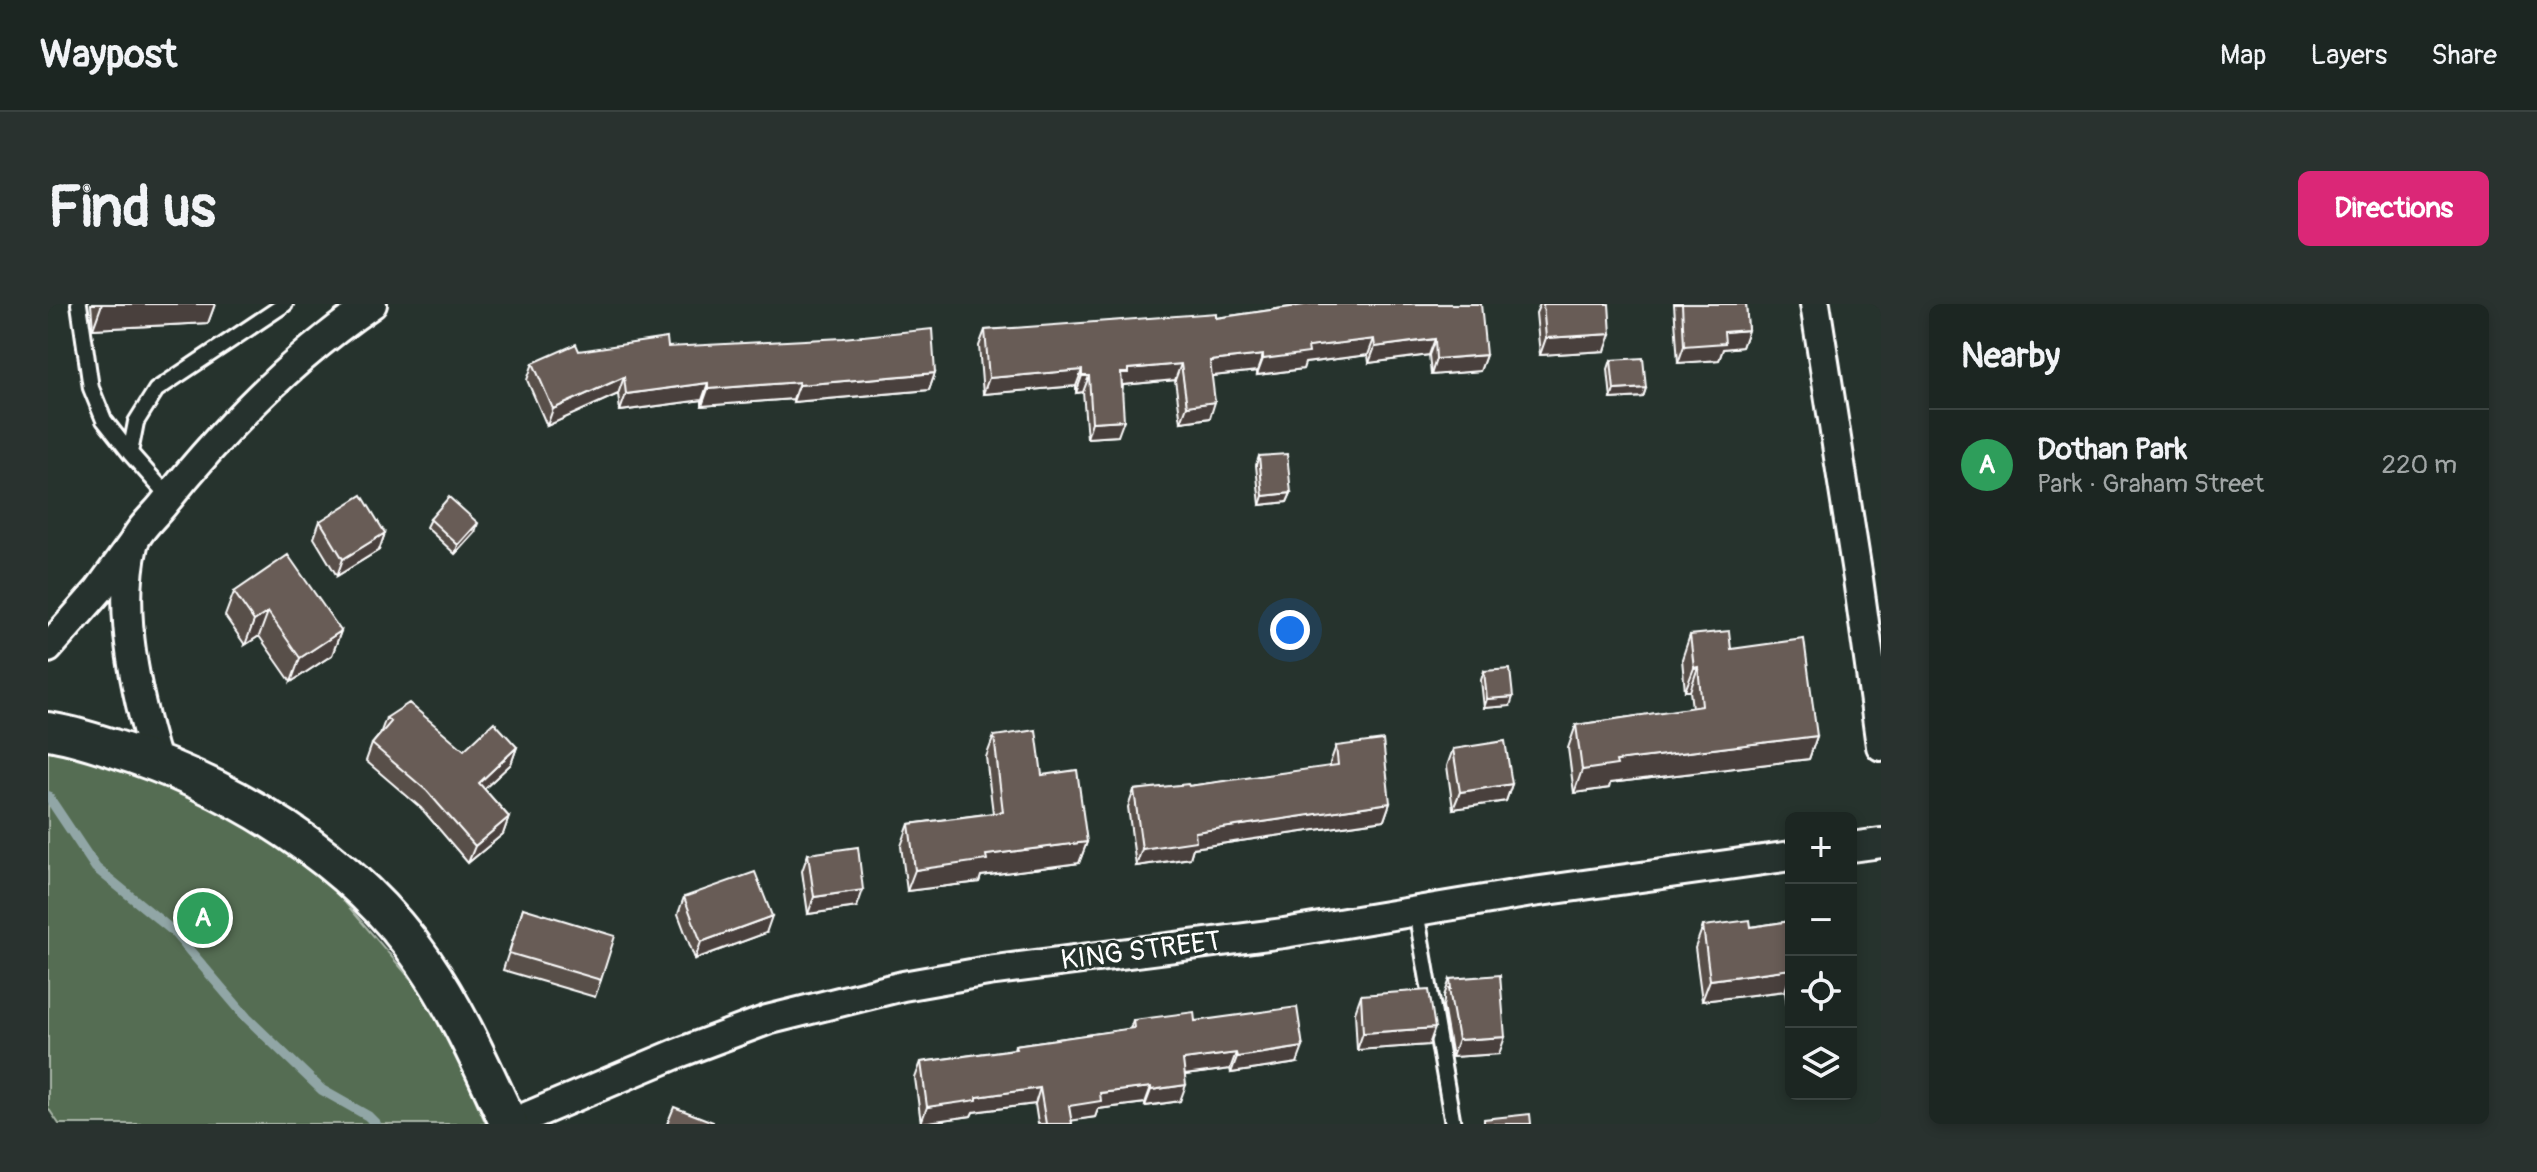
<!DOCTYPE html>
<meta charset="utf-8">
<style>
body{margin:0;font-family:Pangolin,sans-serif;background:#29322f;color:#f1f3f6}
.controls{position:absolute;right:24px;bottom:24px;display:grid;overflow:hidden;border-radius:12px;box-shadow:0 4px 12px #0003}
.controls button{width:72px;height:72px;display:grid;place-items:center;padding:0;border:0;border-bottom:2px solid #3a4340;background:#1c2622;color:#f1f3f6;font:40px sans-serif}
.you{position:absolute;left:1242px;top:326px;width:28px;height:28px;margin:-20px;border:6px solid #fff;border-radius:50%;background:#1a73e8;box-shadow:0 0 0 12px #1a73e833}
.badge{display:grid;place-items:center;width:52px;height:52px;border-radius:50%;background:#db2777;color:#fff;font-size:26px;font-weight:700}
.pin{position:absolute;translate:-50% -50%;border:4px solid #fff;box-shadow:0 2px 8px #0006}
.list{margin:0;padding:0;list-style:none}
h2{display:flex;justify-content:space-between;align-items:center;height:104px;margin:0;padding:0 32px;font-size:34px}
h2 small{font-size:26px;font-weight:400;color:#a0a5a5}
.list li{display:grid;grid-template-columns:52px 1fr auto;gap:24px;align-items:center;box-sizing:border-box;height:112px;padding:0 32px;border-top:2px solid #3a4340}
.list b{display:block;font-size:30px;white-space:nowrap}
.list p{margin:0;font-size:26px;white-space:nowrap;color:#a0a5a5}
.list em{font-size:26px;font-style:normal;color:#a0a5a5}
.icon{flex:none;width:44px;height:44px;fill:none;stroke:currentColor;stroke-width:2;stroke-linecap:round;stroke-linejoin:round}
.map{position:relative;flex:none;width:1833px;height:820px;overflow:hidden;border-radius:12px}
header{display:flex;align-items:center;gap:48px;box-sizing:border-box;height:112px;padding:0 40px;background:#1c2622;border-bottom:2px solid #3a4340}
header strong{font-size:38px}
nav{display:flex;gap:44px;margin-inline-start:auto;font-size:28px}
.intro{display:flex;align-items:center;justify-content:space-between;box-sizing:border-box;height:192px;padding:0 48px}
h1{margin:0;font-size:56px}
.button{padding:20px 36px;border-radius:12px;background:#db2777;color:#fff;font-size:28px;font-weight:700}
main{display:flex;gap:48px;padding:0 48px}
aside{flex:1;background:#1c2622;border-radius:12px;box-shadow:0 4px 12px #0003}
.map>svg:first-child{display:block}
</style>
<header>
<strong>Waypost</strong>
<nav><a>Map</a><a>Layers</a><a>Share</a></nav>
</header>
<div class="intro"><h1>Find us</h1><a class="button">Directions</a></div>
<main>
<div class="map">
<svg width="1833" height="820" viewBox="0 0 1833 820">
<rect width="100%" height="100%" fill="#26332d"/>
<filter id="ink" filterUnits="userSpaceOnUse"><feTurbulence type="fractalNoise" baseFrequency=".0125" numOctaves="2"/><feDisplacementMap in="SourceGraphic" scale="16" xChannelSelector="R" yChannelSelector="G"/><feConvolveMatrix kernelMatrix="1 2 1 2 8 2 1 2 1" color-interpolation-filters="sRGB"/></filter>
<g filter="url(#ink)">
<path fill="#556d53" stroke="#aab6a9" stroke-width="2" d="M0 444 101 473 173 505 246 552 288 588 386 702 438 820H11L0 804Z"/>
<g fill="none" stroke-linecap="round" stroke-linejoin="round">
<path stroke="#91a6a6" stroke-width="10" d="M0 492 48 564 125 627 199 714 274 786 320 812 328 820"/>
<g stroke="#fff" stroke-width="20">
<path id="service" d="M31 0 43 84 56 116 82 149
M121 193 82 149 88 118 108 86 237 0
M1368 607 1405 820"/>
</g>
<g stroke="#fff" stroke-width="34">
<path id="minor" d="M1767 0 1810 275 1833 442
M0 344 51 286 85 239
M108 457C89 393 69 308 85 241 88 228 105 213 114 202 174 126 243 55 324 0
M1803 543 1833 539
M462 820 628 750 719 716 855 682 940 667 1236 629 1478 589 1743 552"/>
</g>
<g stroke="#fff" stroke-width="42">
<path id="tertiary" d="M0 427C22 430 43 437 65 444 183 481 305 554 376 658 411 709 435 765 461 820"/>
</g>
<use href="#service" stroke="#26332d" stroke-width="14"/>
<use href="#minor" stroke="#26332d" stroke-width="28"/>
<use href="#tertiary" stroke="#26332d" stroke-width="36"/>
</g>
<path fill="#594f4a" stroke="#fff" stroke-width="2" d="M43 0H167L160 19 45 25Z
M1263 0 1438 51 1432 67 1383 71 1381 51 1321 59 1320 51 1257 59 1255 65 1209 71V67L1164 72 1162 114 1133 118 1127 76 1075 81 1070 132 1039 134 1035 88 1028 89V82L935 90 931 42 937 26 1168 14Z
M1492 0H1561L1557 47 1492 51 1488 9Z
M1626 0H1698L1700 26 1694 43 1675 45 1671 56 1630 59Z
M620 43 887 69 881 86 745 98V95L654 102V96L572 107 570 90 499 122 479 76 485 59 531 47Z
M1563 56 1598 84 1595 93 1563 95 1560 65Z
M1211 152 1243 189 1239 198 1212 201 1208 161Z
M382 215 427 228 407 250 378 223Z
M272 217 337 229 331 246 289 272 266 234Z
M186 288 293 327 284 351 243 378 211 332 197 341 177 312Z
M1642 331 1683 345 1769 432 1761 455 1562 479 1561 484 1526 489 1520 444 1528 421 1644 404 1642 387H1637L1634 355Z
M1436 367 1462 402 1436 404 1433 376Z
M338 414 416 446 469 443 463 460 436 485 461 513 455 530 420 559 373 504 318 457 324 440 332 430Z
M946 432 994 471 1039 538 1031 559 933 572 931 578 859 587 853 542 861 520 945 509 938 453Z
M1288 442 1342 499 1336 516 1145 544 1142 554 1088 562 1080 503 1086 486 1141 482 1282 463V459Z
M1405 445 1464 480 1458 497 1405 505 1399 462Z
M760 550 809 603 760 610 754 567Z
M636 593 718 629 647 655 630 610Z
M475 604 553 676 547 693 455 666Z
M1743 617V734L1737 687 1654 697 1647 644 1655 622 1703 623Z
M1402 675 1451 750 1404 753 1395 702 1396 697V692Z
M1313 691 1381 741 1309 746 1307 708Z
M1085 716 1147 717 1249 759 1183 769 1182 765 1137 771 1132 797 1097 802V799L1050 805 1047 813 1023 816 1024 820H990L987 800 925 808 923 812 873 819 867 774 873 758 966 745 967 741 1082 725Z"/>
<path fill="#49403c" stroke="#fff" stroke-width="2" d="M54 0H167L160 19 45 25Z
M1700 26 1694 43 1675 45 1671 56 1630 59 1636 42 1676 28Z
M1563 30 1557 47 1492 51 1498 34Z
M1326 35 1320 51 1257 59 1255 65 1209 71 1215 55 1260 43Z
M1387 35 1381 51 1321 59 1327 43Z
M1215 51 1209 67 1156 73 1162 57Z
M1438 51 1432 67 1383 71 1388 55Z
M1133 60 1127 76 1075 81 1074 85 1073 69 1080 65Z
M1034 66 1028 82 935 90 941 74Z
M887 69 881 86 745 98 751 81Z
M1034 72H1041L1035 88 1028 89Z
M576 73 570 90 499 122 505 105Z
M751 78 745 95 654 102 660 85Z
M660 79 654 96 572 107 578 90Z
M1598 84 1595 93 1563 95 1566 86Z
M1167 98 1162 114 1133 118 1139 102Z
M1076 116 1070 132 1039 134 1044 118Z
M1243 189 1239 198 1212 201 1215 192Z
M430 219 427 228 407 250 410 241Z
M337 229 331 246 289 272 295 255Z
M220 308 211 332 197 341 206 317Z
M293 327 284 351 243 378 252 354Z
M1650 363 1642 387H1637L1646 364Z
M1465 393 1462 402 1436 404 1439 395Z
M1769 432 1761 455 1562 479 1561 484 1526 489 1534 466 1568 457Z
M469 443 463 460 424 496 431 479Z
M1464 480 1458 497 1405 505 1412 488Z
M1342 499 1336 516 1145 544 1142 554 1088 562 1094 545 1147 528Z
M461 513 455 530 420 559 427 542Z
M1039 538 1031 559 933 572 931 578 859 587 867 566 938 551Z
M815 586 809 603 760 610 766 593Z
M724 612 718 629 647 655 653 638Z
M1743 665V669L1737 687 1654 697 1662 676Z
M1387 724 1381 741 1309 746 1315 729Z
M1457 733 1451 750 1404 753 1410 736Z
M1255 743 1249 759 1183 769 1189 753Z
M1188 749 1182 765 1129 772 1135 756Z
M1138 781 1132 797 1097 802 1103 786Z
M1103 783 1097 799 1050 805 1047 813 1015 818 1021 802 1052 789Z
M992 784 987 800 925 808 923 812 873 819 879 803 929 793Z"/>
<path fill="#685c56" stroke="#fff" stroke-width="2" d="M1263 0H1433L1438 51 1388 55 1387 35 1327 43 1326 35 1260 43 1261 49 1215 55V51L1162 57 1167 98 1139 102 1133 60 1080 65V69H1073L1076 116 1044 118 1041 72H1034V66L941 74 937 26 1168 9V14Z
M1495 0H1561L1563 30 1498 34Z
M1634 0H1698L1700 26 1676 28 1677 39 1636 42Z
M884 25 887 69 751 81V78L660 85V79L578 90 576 73 505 105 485 59 528 40 531 47 619 34 620 43 795 34Z
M1595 54 1598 84 1566 86 1563 56Z
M1239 150 1243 189 1215 192 1211 152Z
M314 191 337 229 295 255 272 217Z
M401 193 430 219 410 241 382 215Z
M240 251 293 327 252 354 220 308 206 317 186 288Z
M1681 327 1683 345 1756 335 1769 432 1568 457 1569 461 1534 466 1528 421 1654 402 1650 363 1646 364 1642 331Z
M1462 365 1465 393 1439 395 1436 367Z
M361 399 416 446 446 418 469 443 431 479 461 513 427 542 379 487 324 440 343 418 338 414Z
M988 426 994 471 1029 466 1039 538 938 551 939 556 867 566 861 520 955 508 946 432Z
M1335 436 1342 499 1147 528 1148 537 1094 545 1086 486 1140 480 1141 482 1290 461 1288 442Z
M1457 437 1464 480 1412 488 1405 445Z
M810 543 815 586 766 593 760 550Z
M707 568 724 612 653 638 636 593Z
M475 604 567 632 553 676 461 649Z
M1702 616 1703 623 1743 617V665L1662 676 1655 622Z
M1452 671 1457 733 1410 736 1401 685H1403L1402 675Z
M1381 686 1387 724 1315 729 1313 691Z
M1249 703 1255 743 1189 753 1188 749 1135 756 1138 781 1103 786V783L1052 789 1053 797 1021 802 1024 820H998L992 784 929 793V796L879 803 873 758 968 745 967 741 1086 724 1085 716 1146 708 1147 717Z
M626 803 665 818V820H619Z
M1482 810 1483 820H1436V815Z"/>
</g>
<g text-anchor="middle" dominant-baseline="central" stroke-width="6" stroke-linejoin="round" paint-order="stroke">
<g font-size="28" fill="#fff" stroke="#26332d">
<text transform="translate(1093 647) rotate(-7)">KING STREET</text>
</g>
</g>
</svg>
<div class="controls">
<button>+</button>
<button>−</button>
<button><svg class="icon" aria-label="locate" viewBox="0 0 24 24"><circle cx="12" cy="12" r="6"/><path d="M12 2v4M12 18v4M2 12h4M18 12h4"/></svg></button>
<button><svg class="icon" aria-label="layers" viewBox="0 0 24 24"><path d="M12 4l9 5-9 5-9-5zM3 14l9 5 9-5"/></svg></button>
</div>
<div class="you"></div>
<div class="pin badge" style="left:155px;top:614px;background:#2e9e5b">A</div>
</div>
<aside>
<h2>Nearby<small></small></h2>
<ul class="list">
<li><span class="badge" style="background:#2e9e5b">A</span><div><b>Dothan Park</b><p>Park · Graham Street</p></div><em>220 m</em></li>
</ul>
</aside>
</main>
